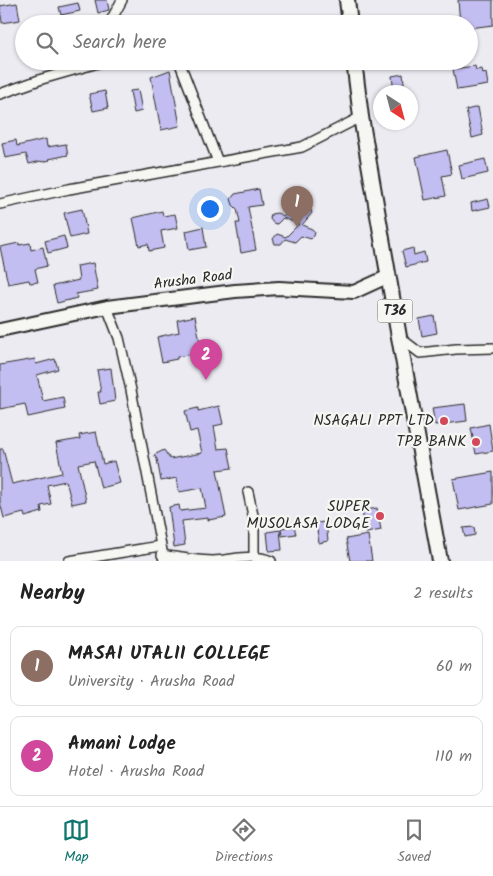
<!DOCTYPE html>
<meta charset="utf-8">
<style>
body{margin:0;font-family:Kalam,sans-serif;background:#f2f2f2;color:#222}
.compass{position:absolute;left:373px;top:85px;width:45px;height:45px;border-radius:50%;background:#fff;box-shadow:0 1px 4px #0004;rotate:144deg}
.you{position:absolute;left:209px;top:208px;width:18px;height:18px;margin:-12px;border:4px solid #fff;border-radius:50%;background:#1a73e8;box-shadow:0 0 0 8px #1a73e833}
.badge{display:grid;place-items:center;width:32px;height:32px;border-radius:50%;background:#0f766e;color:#fff;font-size:16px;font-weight:700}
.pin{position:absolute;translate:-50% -41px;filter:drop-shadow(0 1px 2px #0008)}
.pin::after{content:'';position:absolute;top:26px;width:18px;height:15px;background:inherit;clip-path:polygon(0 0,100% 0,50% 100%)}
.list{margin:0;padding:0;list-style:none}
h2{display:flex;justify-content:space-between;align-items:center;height:65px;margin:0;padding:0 20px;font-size:21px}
h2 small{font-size:16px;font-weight:400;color:#767676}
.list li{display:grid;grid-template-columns:32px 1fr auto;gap:15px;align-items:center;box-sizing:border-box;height:80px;margin:0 10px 10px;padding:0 10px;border:1px solid #e0e0e0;border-radius:10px}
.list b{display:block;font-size:19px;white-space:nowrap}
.list p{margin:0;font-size:16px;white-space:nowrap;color:#767676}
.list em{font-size:16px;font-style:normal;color:#767676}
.icon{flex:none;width:28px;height:28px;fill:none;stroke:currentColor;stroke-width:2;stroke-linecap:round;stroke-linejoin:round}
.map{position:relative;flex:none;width:493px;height:561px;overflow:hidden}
.search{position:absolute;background:#fff;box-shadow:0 1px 4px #0004;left:15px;right:15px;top:15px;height:55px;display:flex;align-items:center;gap:12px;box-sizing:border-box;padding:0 18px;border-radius:28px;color:#767676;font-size:19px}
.sheet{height:245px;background:#fff}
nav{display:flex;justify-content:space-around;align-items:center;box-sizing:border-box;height:70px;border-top:1px solid #e0e0e0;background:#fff;font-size:14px;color:#767676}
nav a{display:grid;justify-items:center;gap:2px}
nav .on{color:#0f766e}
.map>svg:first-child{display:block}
</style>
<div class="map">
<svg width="493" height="561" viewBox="0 0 493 561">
<rect width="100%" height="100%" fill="#ecebf2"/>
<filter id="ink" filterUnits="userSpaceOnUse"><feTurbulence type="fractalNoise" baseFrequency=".02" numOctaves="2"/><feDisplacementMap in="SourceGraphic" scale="10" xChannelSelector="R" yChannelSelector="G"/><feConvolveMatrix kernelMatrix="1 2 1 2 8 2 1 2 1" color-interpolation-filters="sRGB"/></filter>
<g filter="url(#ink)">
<path fill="#c3bef1" stroke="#2b2b2b" d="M95 0H107L109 10 98 13Z
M458 0H493V25L469 28V24H460Z
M17 3 20 20 2 23 0 6Z
M78 3 80 11 61 15 59 7Z
M475 66 476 70 482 69 483 74 486 73 488 85 457 90 453 69Z
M170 70 180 126 161 130 151 77Z
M403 74 405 92H394L392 76Z
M138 90 142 111 134 113 130 91Z
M105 91 108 108 93 111 89 94Z
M478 107 483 135 472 138 466 110Z
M46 139 47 147 66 144 68 155 49 159 50 160 42 162 41 161 29 164 26 154 5 158 2 143 16 140 17 146Z
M447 150 452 174 442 176 446 196 425 200 416 157Z
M485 159 488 173 462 179 459 165Z
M259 189 262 205 248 207 256 250 241 253 236 223H240L237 209 233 205 231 199 235 194Z
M488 199 490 207 472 211 471 203Z
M306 207 310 208 312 213 302 225 312 229 315 232 314 236 311 239 301 236 295 242 285 239 281 244H275L273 239 277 234 286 237 299 224 283 218 277 224 273 223 270 219 271 214 277 213 284 216 291 210 299 213Z
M82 209 87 234 70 238 64 213Z
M162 211 163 216 175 214 178 228 161 231 164 248 149 251 148 244 139 246 133 218Z
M203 227 206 247 189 250 186 231Z
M64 236 67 248 48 253 45 241Z
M19 243V245L30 243 31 250 43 247 47 266 35 269 38 282 30 283 29 280 8 284 0 247Z
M413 248 414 255 424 252 426 262 406 267 402 251Z
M93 263 98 290 76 294 77 298 57 303 53 286 79 280 77 266Z
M195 316 202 352 177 357V359L162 362 157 337 179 332 177 320Z
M434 316 437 333 422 336 419 319Z
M35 359 36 364 55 359 58 369 37 375 43 401 63 397 65 409 28 417 25 404 0 409V365Z
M111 368 115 401 100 404 98 392H101L97 370Z
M465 404 467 421 435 425 432 408Z
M219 406 223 424 214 426 218 449 228 448 232 468 217 470 226 517 208 520V518L182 521 185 545 174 547 169 507 179 505 180 511 206 508 202 488 179 492 177 478 161 481 157 459 154 455 164 450 170 459 202 453 197 430 190 432 185 411 198 408V411Z
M489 424 493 451 476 454 471 428Z
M96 432 103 464 114 461 120 483 101 488 94 461 78 464 86 501 72 504 66 481 47 485 51 504 41 506 42 512 25 517 24 513 4 518 0 502V449H3L12 484 62 473 56 443 80 439 79 435Z
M493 472V504L459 510 453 479Z
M377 508 381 530 366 533 362 511Z
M326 522 328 541 319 543 316 523Z
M294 526 296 534 282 536 281 528Z
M474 527 475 535 465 537 463 528Z
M280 530 282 550 269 551 267 532Z
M368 535 372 561H350L346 539Z"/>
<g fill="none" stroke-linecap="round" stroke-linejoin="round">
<g stroke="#2b2b2b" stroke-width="12">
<path id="minor" d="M109 24 122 0
M179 61 218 162
M0 94 42 79 105 61
M0 204 69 189 302 147 361 117
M107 307 119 338 131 390 164 561
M399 337 420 353 456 349 493 348
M248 492 254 520V557
M162 555C179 558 196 561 213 561 233 560 253 553 271 561
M69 561 160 546"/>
</g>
<g stroke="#2b2b2b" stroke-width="16">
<path id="secondary" d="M0 330 107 307 235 291 279 288 354 292 389 276"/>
</g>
<g stroke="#2b2b2b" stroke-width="18">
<path id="trunk" d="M347 0 350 24
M354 61 361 117 399 337 440 561"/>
</g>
<use href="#minor" stroke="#f6f6f2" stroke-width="9"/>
<use href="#secondary" stroke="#f6f6f2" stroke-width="12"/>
<use href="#trunk" stroke="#f6f6f2" stroke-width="14"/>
</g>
</g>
<g fill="#d1495b" stroke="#f6f6f2" stroke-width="2">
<circle cx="444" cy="421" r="5"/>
<circle cx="476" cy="442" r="5"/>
<circle cx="380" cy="516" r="5"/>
</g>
<g text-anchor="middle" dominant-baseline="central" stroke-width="4.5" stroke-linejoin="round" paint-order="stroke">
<rect fill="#f6f6f2" stroke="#686867" stroke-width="1" x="377.5" y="299.5" width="35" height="23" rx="4"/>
<g font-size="14" font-weight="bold" fill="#2b2b2b">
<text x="395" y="311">T36</text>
</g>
<g font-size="15" fill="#2b2b2b" stroke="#f6f6f2">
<text transform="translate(193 280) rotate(-7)">Arusha Road</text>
</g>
<g font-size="15" fill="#2b2b2b" stroke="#f6f6f2" text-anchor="end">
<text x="434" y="421">NSAGALI PPT LTD</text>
<text x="466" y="442">TPB BANK</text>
<text x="370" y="507">SUPER<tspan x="370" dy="17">MUSOLASA LODGE</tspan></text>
</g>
</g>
</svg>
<svg class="compass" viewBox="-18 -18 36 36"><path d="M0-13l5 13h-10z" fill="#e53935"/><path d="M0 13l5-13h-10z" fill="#767676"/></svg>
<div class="you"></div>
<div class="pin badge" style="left:297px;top:227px;background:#8d6e63">1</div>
<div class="pin badge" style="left:206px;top:380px;background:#d1479c">2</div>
<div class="search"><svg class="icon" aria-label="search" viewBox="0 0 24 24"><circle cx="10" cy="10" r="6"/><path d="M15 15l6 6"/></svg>Search here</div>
</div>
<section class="sheet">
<h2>Nearby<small>2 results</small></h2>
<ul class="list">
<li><span class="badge" style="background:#8d6e63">1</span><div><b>MASAI UTALII COLLEGE</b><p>University · Arusha Road</p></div><em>60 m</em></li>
<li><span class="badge" style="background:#d1479c">2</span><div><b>Amani Lodge</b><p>Hotel · Arusha Road</p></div><em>110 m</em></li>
</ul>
</section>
<nav>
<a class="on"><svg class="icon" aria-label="map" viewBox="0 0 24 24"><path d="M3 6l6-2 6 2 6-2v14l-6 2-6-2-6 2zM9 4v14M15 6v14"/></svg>Map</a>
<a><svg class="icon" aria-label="directions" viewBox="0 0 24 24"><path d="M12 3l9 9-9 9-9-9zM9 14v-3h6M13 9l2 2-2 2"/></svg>Directions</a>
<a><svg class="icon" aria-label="saved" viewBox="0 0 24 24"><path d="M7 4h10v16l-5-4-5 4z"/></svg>Saved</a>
</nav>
